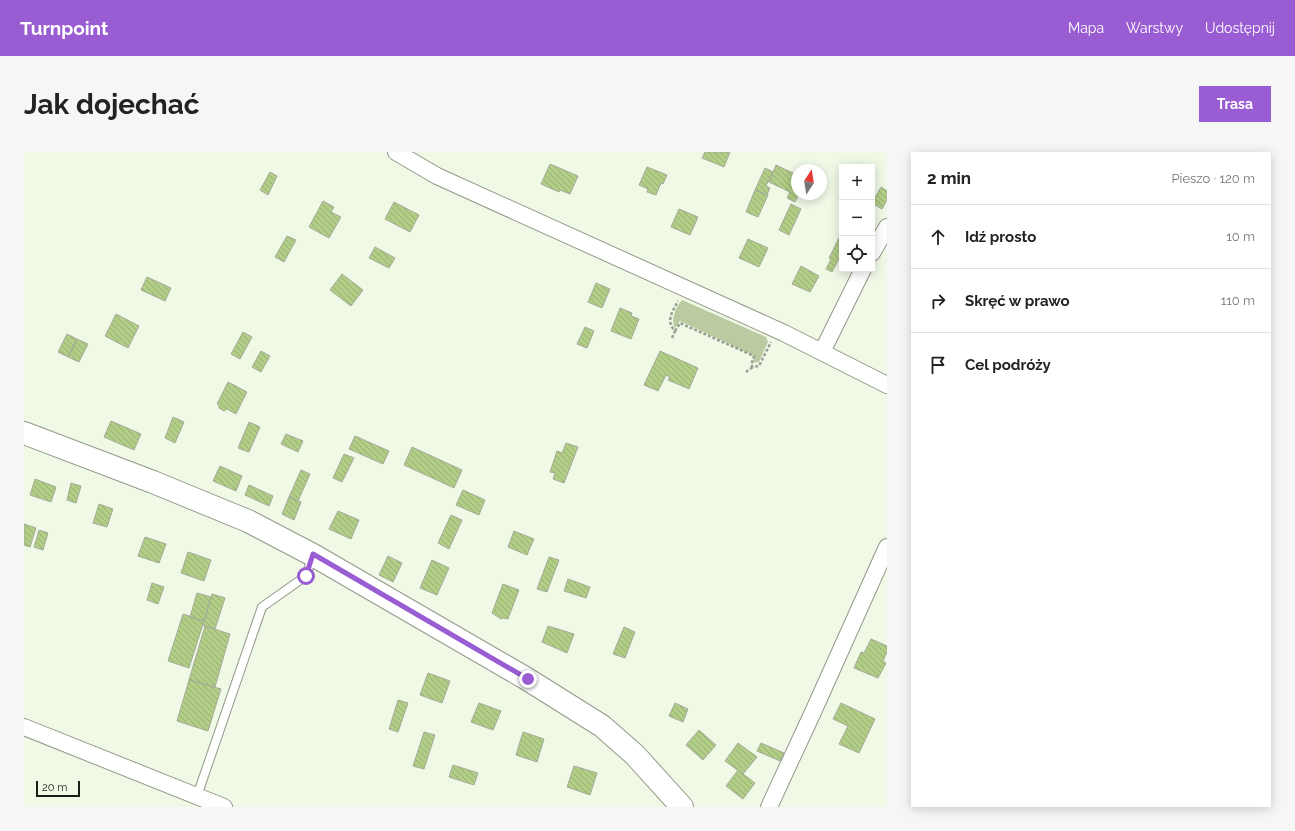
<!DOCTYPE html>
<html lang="pl">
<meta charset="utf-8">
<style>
body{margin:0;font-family:Raleway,sans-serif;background:#f6f6f6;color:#222}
.controls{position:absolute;right:12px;top:12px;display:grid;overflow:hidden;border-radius:0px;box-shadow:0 2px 10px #0003}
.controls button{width:36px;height:36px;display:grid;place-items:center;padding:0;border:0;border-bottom:1px solid #e0e0e0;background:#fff;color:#222;font:20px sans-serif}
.compass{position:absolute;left:767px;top:12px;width:36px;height:36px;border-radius:50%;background:#fff;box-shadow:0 2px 10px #0003;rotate:12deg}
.scale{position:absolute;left:12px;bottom:10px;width:44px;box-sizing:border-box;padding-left:4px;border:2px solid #1a1c16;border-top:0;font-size:11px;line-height:14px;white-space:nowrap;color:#1a1c16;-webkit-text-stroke:3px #f0f8e6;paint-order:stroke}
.stop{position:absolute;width:12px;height:12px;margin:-9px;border:3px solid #995cd3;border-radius:50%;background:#fff}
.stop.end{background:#995cd3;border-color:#fff;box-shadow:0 1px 4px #0008}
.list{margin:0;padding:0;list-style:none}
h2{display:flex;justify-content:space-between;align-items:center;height:52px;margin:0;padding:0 16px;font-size:17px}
h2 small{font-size:13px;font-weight:400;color:#767676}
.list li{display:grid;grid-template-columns:26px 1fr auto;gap:12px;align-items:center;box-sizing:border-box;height:64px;padding:0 16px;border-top:1px solid #e0e0e0}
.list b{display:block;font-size:15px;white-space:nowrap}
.list em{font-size:13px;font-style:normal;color:#767676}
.icon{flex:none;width:22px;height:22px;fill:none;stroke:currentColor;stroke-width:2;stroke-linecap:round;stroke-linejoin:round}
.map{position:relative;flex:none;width:863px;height:655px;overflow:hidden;border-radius:0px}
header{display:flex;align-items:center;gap:24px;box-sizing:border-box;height:56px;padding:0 20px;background:#995cd3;color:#fff}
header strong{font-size:19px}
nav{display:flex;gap:22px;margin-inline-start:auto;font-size:14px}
.intro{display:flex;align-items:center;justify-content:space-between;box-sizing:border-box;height:96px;padding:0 24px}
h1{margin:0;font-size:28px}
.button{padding:10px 18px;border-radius:0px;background:#995cd3;color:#fff;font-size:14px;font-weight:700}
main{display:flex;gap:24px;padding:0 24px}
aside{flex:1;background:#fff;border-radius:0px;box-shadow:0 2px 10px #0003}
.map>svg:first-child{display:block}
</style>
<header>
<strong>Turnpoint</strong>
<nav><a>Mapa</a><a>Warstwy</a><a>Udostępnij</a></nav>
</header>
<div class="intro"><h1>Jak dojechać</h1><a class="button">Trasa</a></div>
<main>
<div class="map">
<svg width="863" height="655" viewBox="0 0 863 655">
<defs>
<pattern id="building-back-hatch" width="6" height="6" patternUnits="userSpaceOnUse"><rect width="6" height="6" fill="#b2cd86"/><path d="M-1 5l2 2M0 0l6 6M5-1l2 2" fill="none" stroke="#98af73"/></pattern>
</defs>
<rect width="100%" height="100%" fill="#f0f8e6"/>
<path fill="#bacba1" d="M658 148 742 185 744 190 735 210 728 211 731 204 656 169 651 176C646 169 652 154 658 148Z"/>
<path fill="url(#building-back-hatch)" stroke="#a4ab9a" d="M681 0H706L700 15 678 6Z
M526 12 554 24 546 42 536 38 535 40 517 32Z
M752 13 773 23V42H775L771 50 763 46 766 40 745 30Z
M623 15 643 23 639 32 637 31 632 43 623 40 624 37 615 33Z
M741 16 749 20 742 34 746 36 743 43 731 38Z
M246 20 253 24 244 43 236 38Z
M857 35 863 39V48L858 57 848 51Z
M731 38 744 43 734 65 722 60Z
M299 49 310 55 307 60 317 65 305 86 285 75Z
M370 50 395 63 386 80 361 67Z
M767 52 777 57 765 83 755 78Z
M655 57 674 65 666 83 647 75Z
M817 82 818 83V101L808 120 802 117 807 107 805 106Z
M263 84 272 88 260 110 251 105Z
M724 87 744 96 735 115 715 106Z
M351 95 371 106 365 116 345 106Z
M777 114 795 124 786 140 768 132Z
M318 122 339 138 327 154 306 138Z
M123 125 147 136 141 149 117 138Z
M572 131 586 137 578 156 564 150Z
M596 156 608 161 607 164 615 167 607 187 587 179Z
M92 162 115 174 104 196 81 184Z
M561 175 570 179 563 196 553 192Z
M219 180 228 185 216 207 207 202Z
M43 182 53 187 44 205 34 200Z
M53 187 64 192 55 210 44 205Z
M237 199 246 204 237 220 228 215Z
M636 199 674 216 665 237 644 228 646 225 642 223 634 239 620 233Z
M204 230 223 240 212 262 203 257 200 259 195 256V253L193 252Z
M149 265 160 270 151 291 141 286Z
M87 269 117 282 110 298 80 285Z
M225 270 236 275 225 300 214 296Z
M262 282 279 289 274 300 257 292Z
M331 284 365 299 359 312 325 297Z
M542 291 554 295 540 331 529 327 531 321 526 320 533 299 538 301Z
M388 295 438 318 430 336 380 313Z
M320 302 330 306 318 330 309 326Z
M196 314 218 324 212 339 189 329Z
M277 318 286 322 274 349 265 345Z
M11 327 32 335 27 350 6 343Z
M47 331 57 334 52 351 43 348Z
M225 333 249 344 245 354 221 343Z
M439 338 461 348 455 363 432 353Z
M265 345 277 350 270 368 258 362Z
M75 352 89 357 83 375 69 371Z
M314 359 335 368 327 387 305 377Z
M427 363 438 368 425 397 414 391Z
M0 372 12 376 6 395 0 393Z
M15 378 24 381 19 398 10 395Z
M490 379 510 387 503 403 484 395Z
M121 385 142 392 135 411 114 404Z
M164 400 187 408 180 429 157 421Z
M364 404 378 411 369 430 355 423Z
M525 405 535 408 523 440 513 437Z
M408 408 425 416 413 443 396 436Z
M544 427 566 435 562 446 540 439Z
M128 431 140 435 134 452 123 448Z
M479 432 495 438 484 467 479 466 477 467 468 461Z
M173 441 187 445 180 469 166 465Z
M188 442 201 446 191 477 179 473Z
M159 462 180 469 165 516 144 509Z
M181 474 206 482 191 535 165 528Z
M524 474 550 482 543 501 518 490Z
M600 475 611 480 601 506 589 502Z
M847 487 863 494V500L859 509 862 511 854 526 830 516 837 500 840 501Z
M404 521 426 529 418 551 396 543Z
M165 528 197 537 184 579 153 569Z
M374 548 384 551 374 580 365 577Z
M455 551 477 559 469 578 447 570Z
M651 551 664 557 659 570 645 564Z
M817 551 851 567 835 601 815 592 824 574 809 567Z
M675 578 692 593 679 608 662 593Z
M400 580 411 583 400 617 389 614Z
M499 580 520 587 513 610 492 603Z
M714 591 733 605 719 622 701 609Z
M737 591 760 601 756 609 733 599Z
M429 613 454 621 450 633 425 625Z
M550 614 573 621 566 643 543 635Z
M714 618 731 631 719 647 702 634Z"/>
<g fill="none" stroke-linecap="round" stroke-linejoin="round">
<g stroke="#939989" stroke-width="10">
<path id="lane" d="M173 644 238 455 282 424 289 403"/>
</g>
<g stroke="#939989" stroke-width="18">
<path id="street" d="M372 0 413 24 760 181 863 233
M848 101 863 75
M798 200 839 117
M0 575 200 655
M745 655 789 560 863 395"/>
</g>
<g stroke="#939989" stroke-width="24">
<path id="secondary" d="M0 281 129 330 224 369 289 403 503 527 578 574 611 603 658 655"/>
</g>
<path stroke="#989e91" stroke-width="2.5" stroke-dasharray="3 2" stroke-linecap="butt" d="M651 179 656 171 730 204 727 213 729 215 735 214 747 190
M648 186 651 179C641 169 649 159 654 149
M722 220 729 215"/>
<use href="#lane" stroke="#fff" stroke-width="8"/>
<use href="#street" stroke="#fff" stroke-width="16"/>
<use href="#secondary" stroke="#fff" stroke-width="22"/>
</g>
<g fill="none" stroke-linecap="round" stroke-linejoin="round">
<path stroke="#995cd3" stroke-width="5" d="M282 424 289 402 504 527"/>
</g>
</svg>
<div class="controls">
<button>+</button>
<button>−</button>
<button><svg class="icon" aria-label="locate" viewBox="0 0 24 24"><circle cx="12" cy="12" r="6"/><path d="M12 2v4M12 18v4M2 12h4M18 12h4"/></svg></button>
</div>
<svg class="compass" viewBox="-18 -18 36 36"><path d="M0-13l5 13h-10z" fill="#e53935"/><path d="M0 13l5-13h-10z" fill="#767676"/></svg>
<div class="scale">20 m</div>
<div class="stop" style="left:282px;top:424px"></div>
<div class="stop end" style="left:504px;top:527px"></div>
</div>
<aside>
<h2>2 min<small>Pieszo · 120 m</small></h2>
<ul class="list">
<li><svg class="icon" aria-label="ahead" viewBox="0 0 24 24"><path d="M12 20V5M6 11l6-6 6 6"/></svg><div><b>Idź prosto</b></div><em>10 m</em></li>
<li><svg class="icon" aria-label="right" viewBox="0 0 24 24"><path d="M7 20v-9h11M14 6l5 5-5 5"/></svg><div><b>Skręć w prawo</b></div><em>110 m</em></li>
<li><svg class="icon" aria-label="arrive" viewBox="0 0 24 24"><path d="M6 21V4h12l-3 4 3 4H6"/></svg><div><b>Cel podróży</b></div></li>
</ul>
</aside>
</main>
